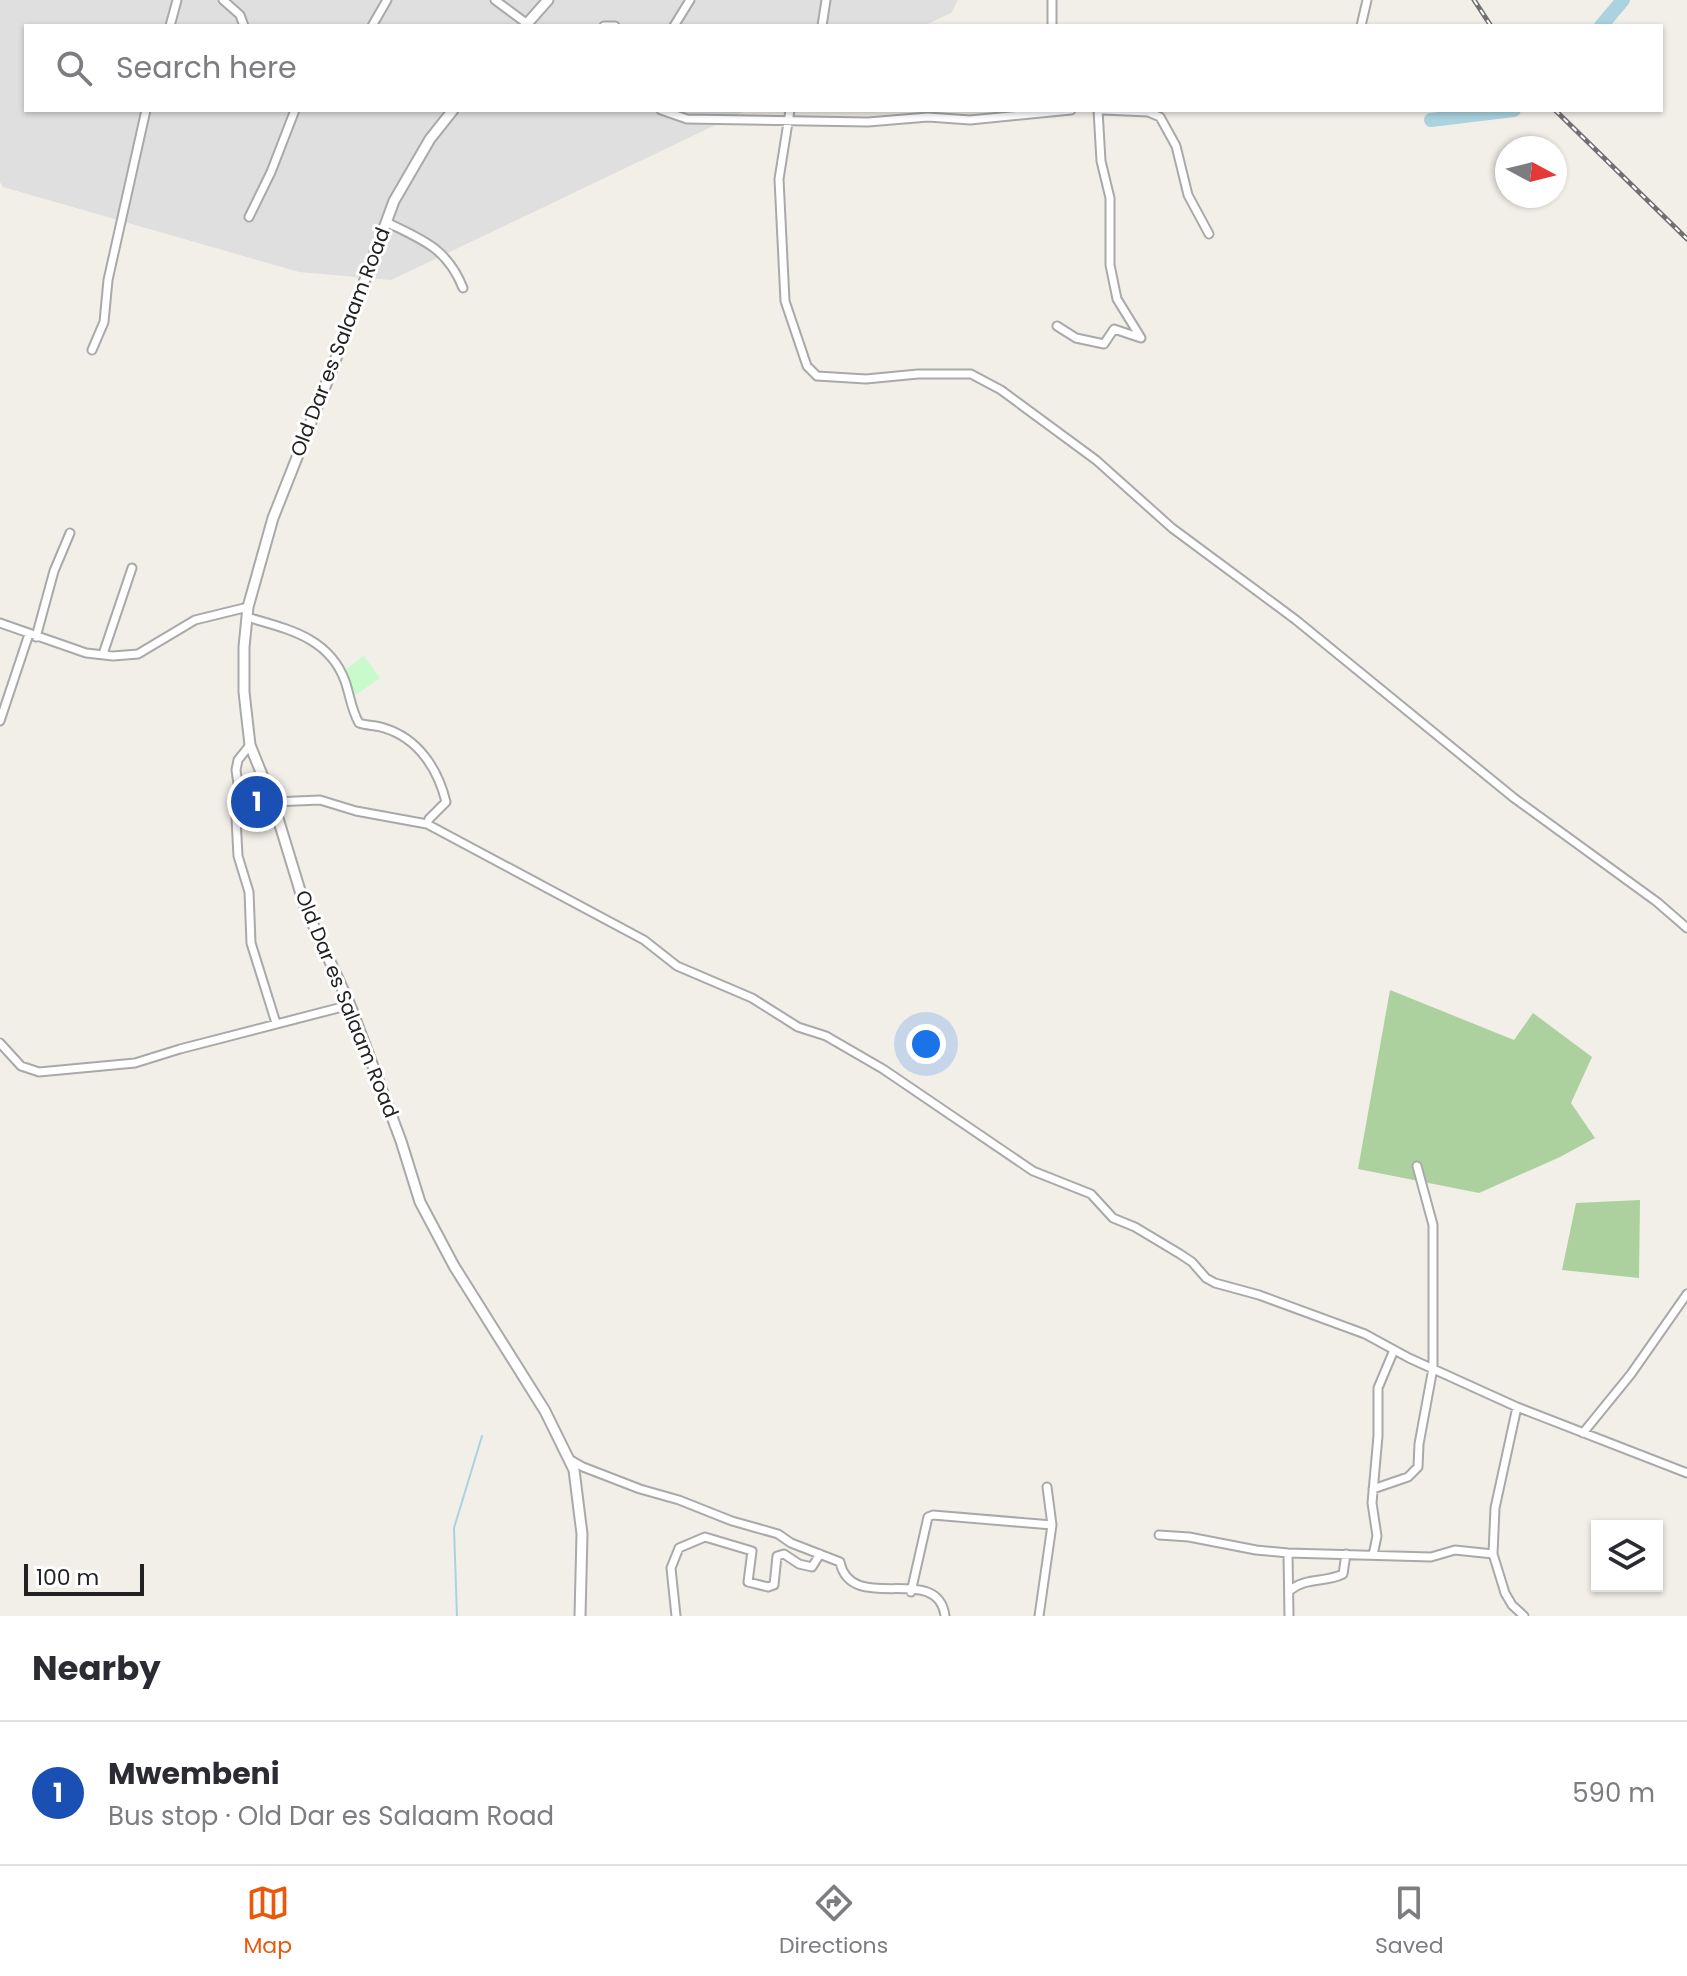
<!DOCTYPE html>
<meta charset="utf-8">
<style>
body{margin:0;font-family:Poppins,sans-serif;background:#f2f2f3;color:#2b2b33}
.controls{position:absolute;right:24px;bottom:24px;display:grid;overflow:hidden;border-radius:0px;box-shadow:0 2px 6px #0004}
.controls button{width:72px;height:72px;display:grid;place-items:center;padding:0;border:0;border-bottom:2px solid #e1e1e2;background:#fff;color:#2b2b33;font:40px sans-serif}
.compass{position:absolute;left:1495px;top:136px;width:72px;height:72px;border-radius:50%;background:#fff;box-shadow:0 2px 6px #0004;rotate:97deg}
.scale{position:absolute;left:24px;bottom:20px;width:120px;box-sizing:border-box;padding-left:8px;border:4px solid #222;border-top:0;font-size:22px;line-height:28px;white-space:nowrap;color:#222;-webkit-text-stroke:6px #fff;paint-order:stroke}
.you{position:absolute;left:926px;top:1044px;width:28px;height:28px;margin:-20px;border:6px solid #fff;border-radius:50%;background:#1a73e8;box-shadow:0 0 0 12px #1a73e833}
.badge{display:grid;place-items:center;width:52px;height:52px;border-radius:50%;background:#ea580c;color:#fff;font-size:26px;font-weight:700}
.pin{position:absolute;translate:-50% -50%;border:4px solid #fff;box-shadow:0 2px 8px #0006}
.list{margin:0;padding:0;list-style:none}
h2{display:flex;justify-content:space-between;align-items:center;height:104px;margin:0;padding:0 32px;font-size:34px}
h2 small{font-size:26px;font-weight:400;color:#7c7c81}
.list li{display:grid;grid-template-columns:52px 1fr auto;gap:24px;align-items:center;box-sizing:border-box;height:144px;padding:0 32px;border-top:2px solid #e1e1e2}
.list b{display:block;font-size:30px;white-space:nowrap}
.list p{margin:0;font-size:26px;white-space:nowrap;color:#7c7c81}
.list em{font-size:26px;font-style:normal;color:#7c7c81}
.icon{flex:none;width:44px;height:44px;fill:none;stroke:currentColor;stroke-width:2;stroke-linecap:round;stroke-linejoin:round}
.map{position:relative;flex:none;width:1687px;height:1616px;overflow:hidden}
.search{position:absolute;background:#fff;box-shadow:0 2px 6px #0004;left:24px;right:24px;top:24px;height:88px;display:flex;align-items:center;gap:20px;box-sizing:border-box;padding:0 28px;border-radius:0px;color:#7c7c81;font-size:30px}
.sheet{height:248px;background:#fff}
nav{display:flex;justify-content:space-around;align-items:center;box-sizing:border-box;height:112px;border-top:2px solid #e1e1e2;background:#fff;font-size:22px;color:#7c7c81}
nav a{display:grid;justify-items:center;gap:4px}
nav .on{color:#ea580c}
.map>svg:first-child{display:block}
</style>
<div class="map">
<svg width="1687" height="1616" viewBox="0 0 1687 1616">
<rect width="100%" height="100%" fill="#f2efe9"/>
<path fill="#e0dfdf" d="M0 0H958L951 13 923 26H26V110H747L391 280 299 272 3 187 0 182Z"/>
<path fill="#add19e" d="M1390 990 1514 1040 1533 1013 1592 1057 1571 1103 1595 1138 1560 1157 1479 1193 1358 1169Z
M1640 1200 1639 1278 1562 1270 1576 1203Z"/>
<path fill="#c8facc" d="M364 656 380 678 354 696 345 670Z"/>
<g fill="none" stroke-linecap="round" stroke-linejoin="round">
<path stroke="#aad3df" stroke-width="2" d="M457 1616 454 1528 482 1436"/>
<path stroke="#aad3df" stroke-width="14" d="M1601 26 1623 0
M1431 120 1514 110"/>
<g stroke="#a9a9a9" stroke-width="11">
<path id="minor" d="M223 0 240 15 244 26
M495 0 526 23
M170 26 177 0
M372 26 387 0
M604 26H615
M674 26 690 0
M822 26 826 0
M1052 26V0
M1361 26 1367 0
M661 110 687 119 868 122 928 117 970 120 1071 110
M790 110 779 179 785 301 807 366 817 376 866 379 918 374H971L1001 390 1096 460 1172 528 1296 620 1514 798 1657 902 1687 928
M1103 110 1148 112 1160 117 1176 146 1188 195 1209 234
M249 217 271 172 295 110
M386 222C423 240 447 248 463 288
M1057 326 1076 338 1104 344 1114 329 1141 338 1117 299 1110 265V198L1101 161 1098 110
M92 350 104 322 108 280 146 110
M247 617C287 629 329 637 345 681 350 695 351 709 359 723 368 726 376 725 384 728 418 738 438 769 446 802L429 819 427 824
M0 623 86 653 113 656 138 654 195 620 248 607
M36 637 54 571 70 533
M103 654 132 568
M0 721 29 634
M250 745 238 760 236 770 239 791 236 818 238 856 249 892 251 943 276 1023
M273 802 320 800 356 811 427 824 644 940 677 966 752 998 798 1027 826 1036 883 1069 1033 1171 1091 1194 1113 1218 1135 1227 1180 1254 1192 1262 1206 1278 1215 1283 1259 1295 1365 1334 1409 1358 1517 1407 1687 1473
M0 1043 21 1066 39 1072 135 1063 180 1049 350 1005
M1517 1407 1495 1508 1493 1554 1505 1593 1512 1605 1524 1616
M1583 1433 1631 1374 1687 1294
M569 1459 583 1467 640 1489 679 1500 732 1521 778 1534 791 1543 840 1562C851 1616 938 1561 945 1616
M1373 1489 1408 1477 1418 1467 1419 1444 1433 1368V1225L1417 1166
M1159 1535 1189 1537 1256 1550 1288 1553 1431 1557 1455 1550 1493 1554
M1288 1553 1289 1616
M1373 1555 1377 1536 1372 1503 1378 1436V1388L1394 1350
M1289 1591C1305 1577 1325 1583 1343 1574L1346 1554
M911 1592 928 1517 933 1515 1052 1525
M676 1616 671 1568 679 1548 705 1537 752 1551 748 1582 768 1587 774 1585 777 1556 784 1554 799 1564 812 1567 820 1554
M1039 1616 1052 1525 1047 1487"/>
</g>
<g stroke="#a9a9a9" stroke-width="13">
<path id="tertiary" d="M525 26 548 0
M453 110 430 139 394 201 332 369 273 518 248 607 244 647V692L250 745 273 802 305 907 350 1005 401 1141 420 1202 454 1266 545 1411 574 1470 582 1534 580 1616"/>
</g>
<use href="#minor" stroke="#fff" stroke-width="7"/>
<use href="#tertiary" stroke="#fff" stroke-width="9"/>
<g stroke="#707070" stroke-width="5">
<path id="rail" d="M1474 0 1491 26
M1555 110 1687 239"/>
</g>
<use href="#rail" stroke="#fff" stroke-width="2" stroke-dasharray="6" stroke-linecap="butt"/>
</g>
<g text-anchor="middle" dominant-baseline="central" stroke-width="6" stroke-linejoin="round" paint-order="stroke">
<g font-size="20" fill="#222" stroke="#fff">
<text transform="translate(340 342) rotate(-69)">Old Dar es Salaam Road</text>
<text transform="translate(347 1004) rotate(68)">Old Dar es Salaam Road</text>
</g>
</g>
</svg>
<div class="controls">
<button><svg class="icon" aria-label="layers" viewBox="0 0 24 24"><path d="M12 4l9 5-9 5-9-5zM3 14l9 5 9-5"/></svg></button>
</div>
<svg class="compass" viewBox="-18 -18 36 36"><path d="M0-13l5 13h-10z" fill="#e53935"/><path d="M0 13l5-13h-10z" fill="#7c7c81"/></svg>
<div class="scale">100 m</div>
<div class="you"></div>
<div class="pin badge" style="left:257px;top:802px;background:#1a4fb4">1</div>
<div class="search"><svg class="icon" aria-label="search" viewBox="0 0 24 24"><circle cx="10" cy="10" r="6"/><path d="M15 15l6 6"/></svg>Search here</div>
</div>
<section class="sheet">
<h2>Nearby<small></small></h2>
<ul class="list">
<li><span class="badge" style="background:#1a4fb4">1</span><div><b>Mwembeni</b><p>Bus stop · Old Dar es Salaam Road</p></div><em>590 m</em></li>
</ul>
</section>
<nav>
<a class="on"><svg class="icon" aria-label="map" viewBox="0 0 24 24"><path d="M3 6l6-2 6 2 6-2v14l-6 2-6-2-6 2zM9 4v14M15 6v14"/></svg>Map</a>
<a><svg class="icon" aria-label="directions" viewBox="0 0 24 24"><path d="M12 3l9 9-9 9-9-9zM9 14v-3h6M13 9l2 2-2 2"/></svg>Directions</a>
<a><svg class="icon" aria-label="saved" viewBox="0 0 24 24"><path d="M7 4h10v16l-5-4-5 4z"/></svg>Saved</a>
</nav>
